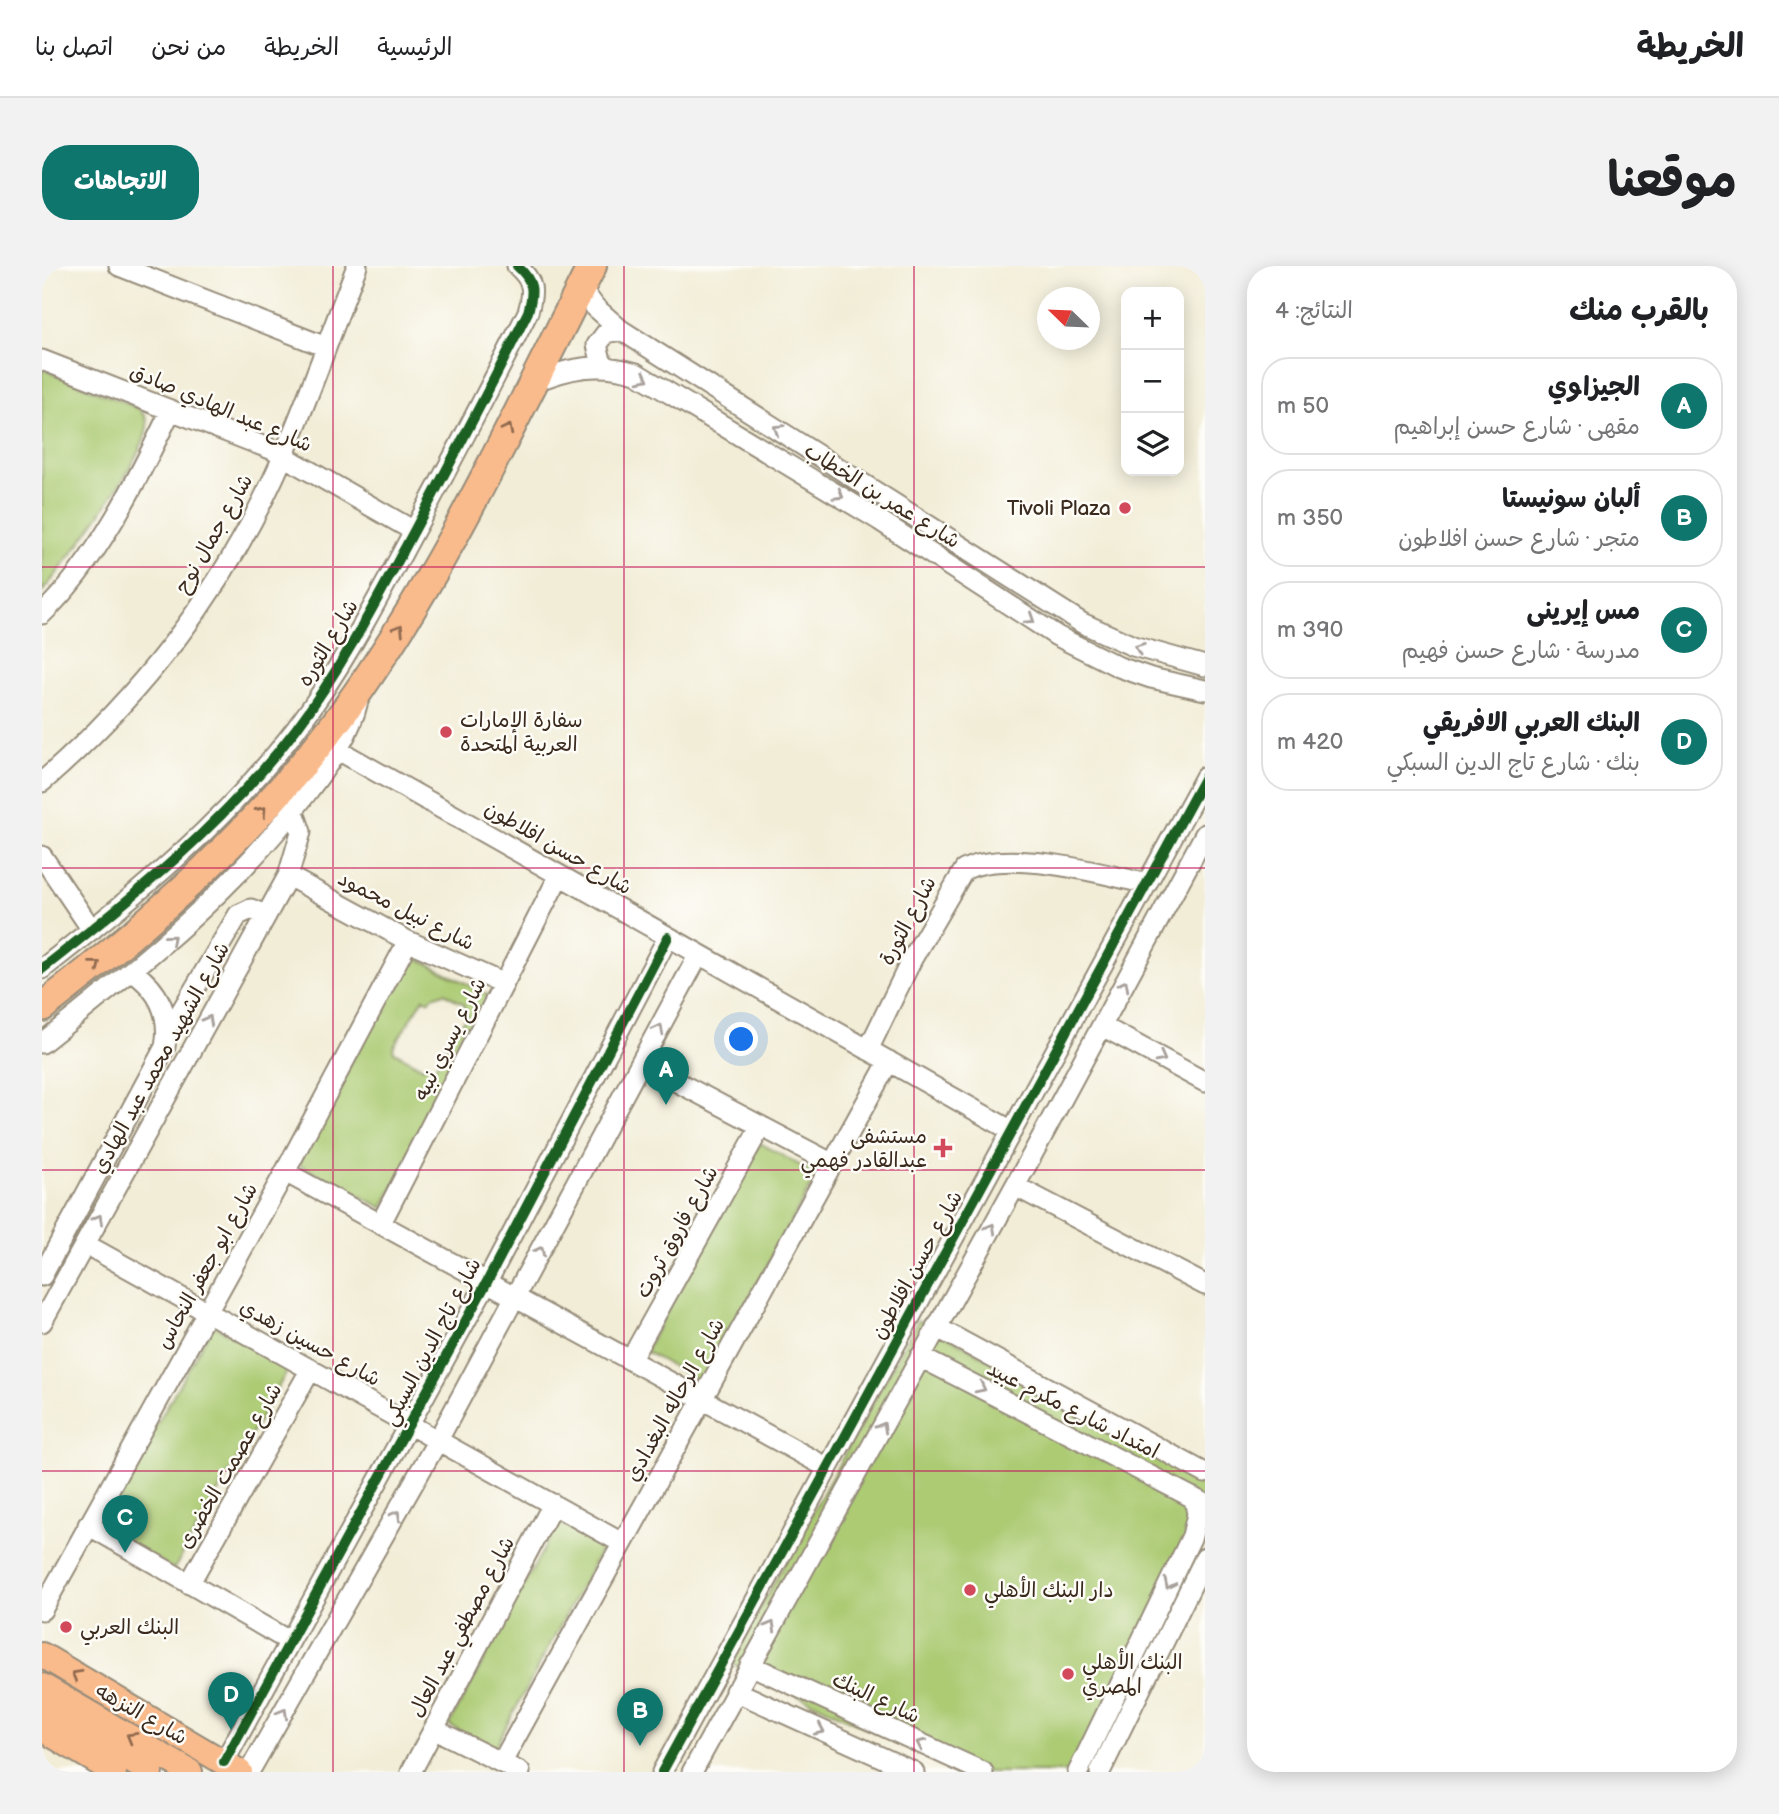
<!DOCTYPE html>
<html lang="ar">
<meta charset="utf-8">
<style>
body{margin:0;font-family:"Balsamiq Sans","Playpen Sans Arabic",sans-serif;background:#f2f2f2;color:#202124;direction:rtl}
.controls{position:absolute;right:21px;top:21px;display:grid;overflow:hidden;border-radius:14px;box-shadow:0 4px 18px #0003}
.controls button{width:63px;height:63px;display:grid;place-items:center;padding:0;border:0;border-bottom:2px solid #e0e0e0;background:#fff;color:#202124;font:35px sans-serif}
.compass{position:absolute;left:995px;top:21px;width:63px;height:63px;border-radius:50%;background:#fff;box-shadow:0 4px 18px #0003;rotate:293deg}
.you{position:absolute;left:700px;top:774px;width:24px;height:24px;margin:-18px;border:5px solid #fff;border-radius:50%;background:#1a73e8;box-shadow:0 0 0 10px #1a73e833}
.badge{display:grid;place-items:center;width:46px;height:46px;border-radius:50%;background:#0f766e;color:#fff;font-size:23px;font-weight:700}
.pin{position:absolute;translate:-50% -58px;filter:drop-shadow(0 2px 4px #0008)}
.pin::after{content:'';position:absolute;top:37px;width:24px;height:21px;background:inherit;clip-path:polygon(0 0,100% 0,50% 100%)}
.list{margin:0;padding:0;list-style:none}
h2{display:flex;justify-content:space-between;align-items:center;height:91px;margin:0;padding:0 28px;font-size:30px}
h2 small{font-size:23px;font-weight:400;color:#757577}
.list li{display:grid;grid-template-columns:46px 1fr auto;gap:21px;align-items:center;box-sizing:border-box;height:98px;margin:0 14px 14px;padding:0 14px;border:2px solid #e0e0e0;border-radius:28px}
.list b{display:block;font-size:26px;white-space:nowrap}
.list p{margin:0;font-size:23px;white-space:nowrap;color:#757577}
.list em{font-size:23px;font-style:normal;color:#757577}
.icon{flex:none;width:38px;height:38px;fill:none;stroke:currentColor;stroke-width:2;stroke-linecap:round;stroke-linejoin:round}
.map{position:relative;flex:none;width:1163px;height:1506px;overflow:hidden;direction:ltr;border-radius:28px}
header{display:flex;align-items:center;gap:42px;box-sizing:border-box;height:98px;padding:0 35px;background:#fff;border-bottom:2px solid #e0e0e0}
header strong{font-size:33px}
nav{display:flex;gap:38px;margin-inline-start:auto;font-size:24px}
.intro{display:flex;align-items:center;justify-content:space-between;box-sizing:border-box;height:168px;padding:0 42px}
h1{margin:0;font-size:49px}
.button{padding:18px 32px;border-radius:28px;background:#0f766e;color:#fff;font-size:24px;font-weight:700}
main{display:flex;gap:42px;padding:0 42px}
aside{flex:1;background:#fff;border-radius:28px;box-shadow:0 4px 18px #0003}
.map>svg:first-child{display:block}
</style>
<header>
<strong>الخريطة</strong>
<nav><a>الرئيسية</a><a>الخريطة</a><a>من نحن</a><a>اتصل بنا</a></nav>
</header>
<div class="intro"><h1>موقعنا</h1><a class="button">الاتجاهات</a></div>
<main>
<aside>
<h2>بالقرب منك<small>النتائج: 4</small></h2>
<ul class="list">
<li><span class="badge">A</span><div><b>الجيزاوي</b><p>مقهى · شارع حسن إبراهيم</p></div><em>50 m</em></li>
<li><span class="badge">B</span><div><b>ألبان سونيستا</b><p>متجر · شارع حسن افلاطون</p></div><em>350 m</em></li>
<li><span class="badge">C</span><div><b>مس إيرينى</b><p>مدرسة · شارع حسن فهيم</p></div><em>390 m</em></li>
<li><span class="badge">D</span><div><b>البنك العربي الافريقي</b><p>بنك · شارع تاج الدين السبكي</p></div><em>420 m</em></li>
</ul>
</aside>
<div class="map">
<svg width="1163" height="1506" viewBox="0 0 1163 1506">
<rect width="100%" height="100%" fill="#fdfcf7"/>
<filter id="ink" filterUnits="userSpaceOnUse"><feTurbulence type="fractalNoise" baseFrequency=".0143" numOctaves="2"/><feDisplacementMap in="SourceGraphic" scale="14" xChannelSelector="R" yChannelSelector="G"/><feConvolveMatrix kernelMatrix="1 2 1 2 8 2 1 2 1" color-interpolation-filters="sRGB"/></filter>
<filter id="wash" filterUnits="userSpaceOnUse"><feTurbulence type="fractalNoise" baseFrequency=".00686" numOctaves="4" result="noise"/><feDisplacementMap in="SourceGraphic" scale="28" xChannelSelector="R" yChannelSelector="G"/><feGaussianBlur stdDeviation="1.57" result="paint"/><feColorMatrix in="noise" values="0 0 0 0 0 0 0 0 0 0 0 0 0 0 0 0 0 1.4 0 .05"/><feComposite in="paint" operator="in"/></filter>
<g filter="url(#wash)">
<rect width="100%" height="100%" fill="#f2edd7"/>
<path fill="#accb73" stroke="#747a48" stroke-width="2" fill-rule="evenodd" d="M0 103 96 142C102 148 106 153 105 161 102 194 23 298 0 326Z
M366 687 450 731 341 942 256 898ZM402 727 422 738 425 749 416 763 407 766 402 794 396 796 391 804 383 800 381 802 352 786 351 781 382 732 388 735 390 731Z
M718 877 775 909 660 1117 603 1085Z
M876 1054 1163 1213V1251L1038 1506H918L688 1397Z
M171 1059 247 1102 132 1303 57 1260Z
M516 1256 561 1280 452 1483 407 1459Z"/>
</g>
<g filter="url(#ink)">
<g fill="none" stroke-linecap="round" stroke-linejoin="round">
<g stroke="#968c7a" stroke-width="23">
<path id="minor" d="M77 0 284 81
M539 22 553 41 579 64 1040 357 1091 380 1163 400
M0 94 231 184 372 265
M564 100 559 94 555 79 564 67 579 64
M490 117C525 102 557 95 594 107L837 254 1015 370 1077 401 1109 412 1163 424
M0 348C55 296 97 211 129 144
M296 484 970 865
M0 516C97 432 177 329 231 213 263 144 287 71 315 0
M0 590 50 664
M246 610 366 675 462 718
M0 703C92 631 183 557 254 463 300 402 335 334 371 267 410 194 449 120 486 46 492 25 492 15 475 0
M124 752 134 754 196 649 209 643 223 649
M1060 760 1163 816
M0 777C97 700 193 624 267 524 288 496 308 470 316 435
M826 784 870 693 922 604C964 582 1060 607 1105 618
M599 797 791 898
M243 906 786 1202
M973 920 1163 1019
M339 957 517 610
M43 978 580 1277
M0 1010 123 781C129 749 117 724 91 706
M0 1056 246 610 259 566 252 546
M894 1061 1163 1207
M878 1091 1163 1238
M589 1093 719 860
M46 1259 247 1375
M147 1318 269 1103
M0 1344 243 906 366 675
M708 1399 941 1506
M693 1425 872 1506
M392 1463 478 1506
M182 1496 446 1014 626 671
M460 1496 847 795
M207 1506 396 1174 657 688
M369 1506 511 1238
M620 1506 1163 511
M650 1506 989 891 1163 568
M1036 1506 1150 1270 1155 1248 1152 1232
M1058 1506 1163 1292"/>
</g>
<g stroke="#968c7a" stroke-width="28">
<path id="major" d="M0 1389 198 1506
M0 1420 148 1506
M0 1442 108 1506
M0 1463 72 1506"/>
</g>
<g stroke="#968c7a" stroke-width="32">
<path id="highway" d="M0 741C113 654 216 562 301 447 401 309 473 151 550 0"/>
</g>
<use href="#minor" stroke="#fff" stroke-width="19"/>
<use href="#major" stroke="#fabb8c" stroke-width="24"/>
<use href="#highway" stroke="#fabb8c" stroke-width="28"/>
<g stroke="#fdfcf7" stroke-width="15">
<path id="cycleway" d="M0 703C92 631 183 557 254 463 300 402 335 334 371 267 410 194 449 120 486 46 492 25 492 15 475 0
M182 1496 446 1014 626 671
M620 1506 1163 511"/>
</g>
<use href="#cycleway" stroke="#1b5e20" stroke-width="10"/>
</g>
<defs><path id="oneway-chevron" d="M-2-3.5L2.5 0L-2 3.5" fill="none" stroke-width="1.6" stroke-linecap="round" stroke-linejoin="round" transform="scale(1.75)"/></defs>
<g stroke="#a79f9a">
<use href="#oneway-chevron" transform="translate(602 112) rotate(27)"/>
<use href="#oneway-chevron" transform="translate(736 163) rotate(-148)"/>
<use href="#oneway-chevron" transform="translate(797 229) rotate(31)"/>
<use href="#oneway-chevron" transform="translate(988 353) rotate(33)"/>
<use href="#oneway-chevron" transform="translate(1097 382) rotate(-160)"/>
<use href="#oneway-chevron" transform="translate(129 673) rotate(-41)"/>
<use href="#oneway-chevron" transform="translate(1082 719) rotate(-62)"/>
<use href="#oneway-chevron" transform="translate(166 754) rotate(-61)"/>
<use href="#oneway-chevron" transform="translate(617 763) rotate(-62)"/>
<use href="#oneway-chevron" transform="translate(1119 792) rotate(28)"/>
<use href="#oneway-chevron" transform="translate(56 953) rotate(-61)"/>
<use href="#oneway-chevron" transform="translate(949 962) rotate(-61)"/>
<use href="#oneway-chevron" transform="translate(498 985) rotate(-62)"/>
<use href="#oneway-chevron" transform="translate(939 1122) rotate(27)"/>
<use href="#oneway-chevron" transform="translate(840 1161) rotate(-61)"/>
<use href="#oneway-chevron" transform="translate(354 1249) rotate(-60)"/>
<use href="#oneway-chevron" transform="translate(1127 1318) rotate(116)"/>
<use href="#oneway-chevron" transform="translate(729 1360) rotate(-61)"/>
<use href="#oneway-chevron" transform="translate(241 1447) rotate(-60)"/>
<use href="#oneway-chevron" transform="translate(778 1464) rotate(24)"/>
<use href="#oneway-chevron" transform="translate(879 1478) rotate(-155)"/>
</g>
<g stroke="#916b50">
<use href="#oneway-chevron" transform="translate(466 163) rotate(-63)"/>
<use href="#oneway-chevron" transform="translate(357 363) rotate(-58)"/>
<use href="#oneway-chevron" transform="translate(220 545) rotate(-48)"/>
<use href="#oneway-chevron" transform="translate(54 699) rotate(-38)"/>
<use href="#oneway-chevron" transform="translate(34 1409) rotate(-150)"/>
<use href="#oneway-chevron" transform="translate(89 1471) rotate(-150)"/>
</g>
</g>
<path fill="none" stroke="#c2185b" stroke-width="2" stroke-opacity="0.55" d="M291 0V1506M582 0V1506M872 0V1506M0 301H1163M0 602H1163M0 904H1163M0 1205H1163"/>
<g fill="#d1495b" stroke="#fdfcf7" stroke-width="2.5">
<circle cx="1083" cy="242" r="7"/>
<circle cx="404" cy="466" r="7"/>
<path d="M897.5 871.5h7v7h7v7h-7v7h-7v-7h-7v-7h7z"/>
<circle cx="928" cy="1324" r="7"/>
<circle cx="24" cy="1361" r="7"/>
<circle cx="1026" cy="1408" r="7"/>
</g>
<g text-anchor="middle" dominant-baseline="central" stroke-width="5" stroke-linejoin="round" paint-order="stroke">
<g font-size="21" fill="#3b2a1e" stroke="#fdfcf7">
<text transform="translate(179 142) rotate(23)">شارع عبد الهادي صادق</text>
<text transform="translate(840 230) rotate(32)">شارع عمر بن الخطاب</text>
<text transform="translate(172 268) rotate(-60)">شارع جمال نوح</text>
<text transform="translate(286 377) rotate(-59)">شارع الثوره</text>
<text transform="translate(516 582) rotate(30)">شارع حسن افلاطون</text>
<text transform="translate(364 645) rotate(27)">شارع نبيل محمود</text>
<text transform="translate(866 655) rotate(-62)">شارع الثورة</text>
<text transform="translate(408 773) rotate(-63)">شارع يسري نبيه</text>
<text transform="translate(119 792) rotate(-61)">شارع الشهيد محمد عبد الهادي</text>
<text transform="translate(635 966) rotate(-61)">شارع فاروق ثروت</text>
<text transform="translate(875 999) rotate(-61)">شارع حسن افلاطون</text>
<text transform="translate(165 1000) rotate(-61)">شارع ابو جعفر النحاس</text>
<text transform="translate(390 1076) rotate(-62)">شارع تاج الدين السبكي</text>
<text transform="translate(268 1077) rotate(29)">شارع حسين زهدي</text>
<text transform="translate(633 1134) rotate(-61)">شارع الرحاله البغدادي</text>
<text transform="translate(1031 1144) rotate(27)">امتداد شارع مكرم عبيد</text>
<text transform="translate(188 1200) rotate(-60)">شارع عصمت الخضرى</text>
<text transform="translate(420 1361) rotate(-62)">شارع مصطفي عبد العال</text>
<text transform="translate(834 1432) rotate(25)">شارع البنك</text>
<text transform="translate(99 1448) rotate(30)">شارع النزهه</text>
</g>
<g font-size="21" fill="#3b2a1e" stroke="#fdfcf7" text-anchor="start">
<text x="1069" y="242" text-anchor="end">Tivoli Plaza</text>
<text x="418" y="454">سفارة الإمارات<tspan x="418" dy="24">العربية المتحدة</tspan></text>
<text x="885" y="870" text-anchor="end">مستشفى<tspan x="885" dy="24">عبدالقادر فهمي</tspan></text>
<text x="942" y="1324">دار البنك الأهلي</text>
<text x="38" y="1361">البنك العربي</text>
<text x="1040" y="1396">البنك الأهلي<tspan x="1040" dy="24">المصري</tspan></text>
</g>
</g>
</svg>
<div class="controls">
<button>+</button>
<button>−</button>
<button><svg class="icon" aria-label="layers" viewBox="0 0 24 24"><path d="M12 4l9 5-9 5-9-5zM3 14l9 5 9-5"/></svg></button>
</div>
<svg class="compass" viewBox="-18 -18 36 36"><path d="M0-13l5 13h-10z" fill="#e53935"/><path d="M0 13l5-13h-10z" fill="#757577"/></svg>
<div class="you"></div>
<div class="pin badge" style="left:624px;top:839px">A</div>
<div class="pin badge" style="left:598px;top:1480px">B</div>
<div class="pin badge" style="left:83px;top:1287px">C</div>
<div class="pin badge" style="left:189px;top:1464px">D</div>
</div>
</main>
